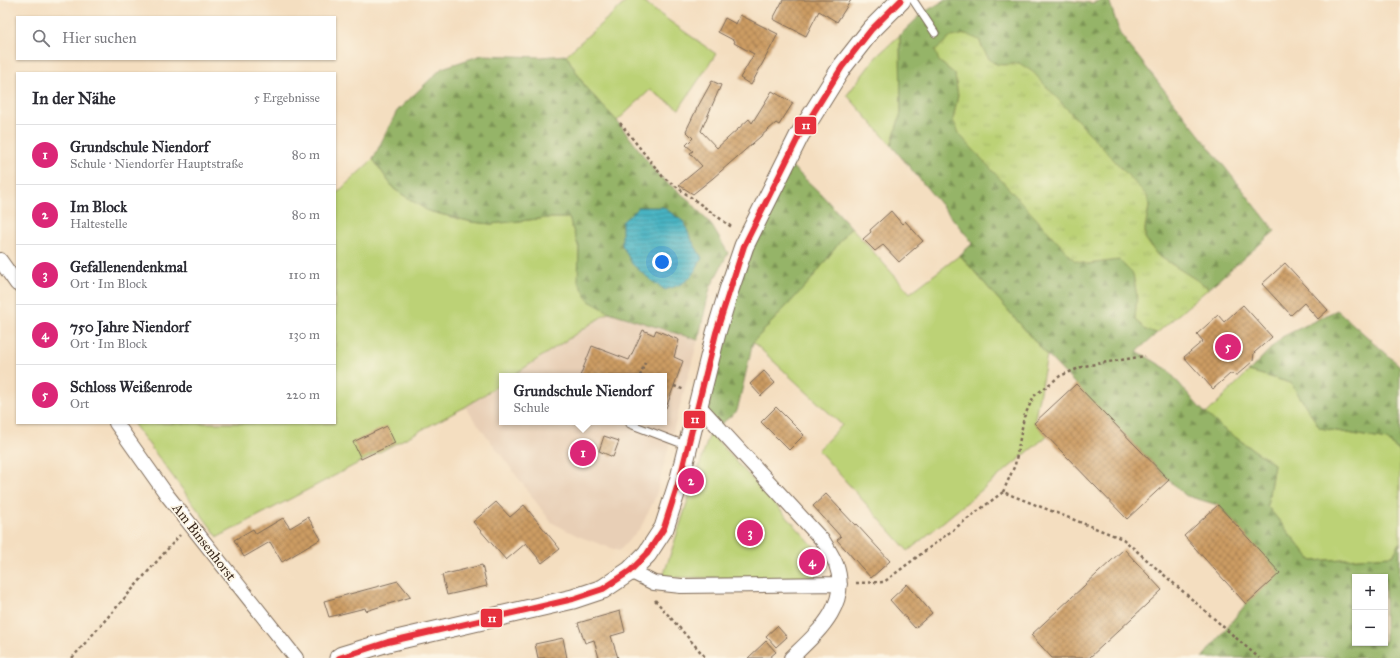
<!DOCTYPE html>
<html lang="de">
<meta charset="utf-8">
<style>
body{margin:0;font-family:"IM FELL Great Primer",serif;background:#f7f7f7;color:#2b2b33}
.controls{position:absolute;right:12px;bottom:12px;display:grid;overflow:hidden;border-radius:0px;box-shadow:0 1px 3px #0004}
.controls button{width:36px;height:36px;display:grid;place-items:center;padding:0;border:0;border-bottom:1px solid #e1e1e2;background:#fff;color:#2b2b33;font:20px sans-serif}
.you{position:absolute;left:662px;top:262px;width:14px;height:14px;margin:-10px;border:3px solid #fff;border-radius:50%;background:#1a73e8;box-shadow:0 0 0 6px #1a73e833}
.badge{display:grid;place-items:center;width:26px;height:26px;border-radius:50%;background:#db2777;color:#fff;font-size:13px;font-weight:700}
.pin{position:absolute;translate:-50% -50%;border:2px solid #fff;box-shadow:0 1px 4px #0006}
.popup{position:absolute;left:499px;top:373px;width:168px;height:52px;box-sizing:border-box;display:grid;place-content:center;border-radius:0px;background:#fff;filter:drop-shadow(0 1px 3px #0005);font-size:13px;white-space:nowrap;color:#7c7c81}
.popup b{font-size:15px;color:#2b2b33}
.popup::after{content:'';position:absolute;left:50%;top:100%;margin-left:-8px;border:8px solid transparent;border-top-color:#fff}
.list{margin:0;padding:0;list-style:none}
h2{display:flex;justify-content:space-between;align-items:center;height:52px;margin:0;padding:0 16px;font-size:17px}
h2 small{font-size:13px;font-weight:400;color:#7c7c81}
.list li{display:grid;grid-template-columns:26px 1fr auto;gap:12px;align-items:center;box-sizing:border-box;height:60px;padding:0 16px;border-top:1px solid #e1e1e2}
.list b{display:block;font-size:15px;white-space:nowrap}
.list p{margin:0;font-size:13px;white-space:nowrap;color:#7c7c81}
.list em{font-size:13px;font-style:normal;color:#7c7c81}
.icon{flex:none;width:22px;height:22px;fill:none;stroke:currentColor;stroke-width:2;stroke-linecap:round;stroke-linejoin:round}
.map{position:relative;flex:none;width:1400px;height:658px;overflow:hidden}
.search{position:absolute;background:#fff;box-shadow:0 1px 3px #0004;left:16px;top:16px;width:320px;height:44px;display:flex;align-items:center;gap:10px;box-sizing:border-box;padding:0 14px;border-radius:0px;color:#7c7c81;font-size:15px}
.panel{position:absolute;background:#fff;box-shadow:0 1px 3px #0004;left:16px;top:72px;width:320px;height:352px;border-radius:0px}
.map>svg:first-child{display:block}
</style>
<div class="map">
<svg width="1400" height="658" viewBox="0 0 1400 658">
<defs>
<pattern id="forest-firs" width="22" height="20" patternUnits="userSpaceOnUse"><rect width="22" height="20" fill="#95b467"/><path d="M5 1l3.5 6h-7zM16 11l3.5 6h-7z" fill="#7b9354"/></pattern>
<pattern id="park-tufts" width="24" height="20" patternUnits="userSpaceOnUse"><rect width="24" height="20" fill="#bcd276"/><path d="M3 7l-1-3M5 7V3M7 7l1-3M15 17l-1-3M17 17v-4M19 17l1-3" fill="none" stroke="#a2b466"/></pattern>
<pattern id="water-rules" width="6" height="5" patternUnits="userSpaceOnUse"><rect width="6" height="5" fill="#46b3c2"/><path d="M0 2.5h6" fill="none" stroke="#3c929d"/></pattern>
<pattern id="building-cross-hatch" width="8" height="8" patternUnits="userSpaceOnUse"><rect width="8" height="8" fill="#cc9c63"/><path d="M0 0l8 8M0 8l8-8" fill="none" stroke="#a77f51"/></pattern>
</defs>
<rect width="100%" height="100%" fill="#fcf5e5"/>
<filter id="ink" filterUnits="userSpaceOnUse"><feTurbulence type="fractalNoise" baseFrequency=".025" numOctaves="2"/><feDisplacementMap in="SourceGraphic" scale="8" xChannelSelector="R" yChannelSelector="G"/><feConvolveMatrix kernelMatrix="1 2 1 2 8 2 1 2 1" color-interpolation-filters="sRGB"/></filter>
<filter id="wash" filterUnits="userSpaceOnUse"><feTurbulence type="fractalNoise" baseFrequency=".012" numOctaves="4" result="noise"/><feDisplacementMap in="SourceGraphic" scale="16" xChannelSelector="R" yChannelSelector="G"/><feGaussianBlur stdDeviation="0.9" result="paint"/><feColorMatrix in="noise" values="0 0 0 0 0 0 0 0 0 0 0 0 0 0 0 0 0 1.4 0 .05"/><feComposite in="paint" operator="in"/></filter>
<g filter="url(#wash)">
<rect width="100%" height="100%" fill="#f4dec0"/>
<path fill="#e8cfb6" d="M609 312 698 340 655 498 641 527 619 551 578 536 551 522 465 407 502 383V422H664V376H512Z"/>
<path fill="#bcd276" stroke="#7c7e4a" d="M628 0H640L716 54 679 109 650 90 617 121 586 88 566 55Z
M900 35 901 113 891 145 847 95 876 57Z
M373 159 394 189 428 211 472 222 491 224 547 218H569L579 248V267L593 292 609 312 512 376H502V383L465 407 218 537 133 423H335V195Z
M851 227 910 293 960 255 1047 355 1034 423 1047 436 908 551 818 450 842 425 753 342 811 280Z
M1249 371 1291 383 1320 428 1387 440 1400 452V543L1393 556 1312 561 1267 506 1274 464 1222 428 1206 414Z
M710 433 820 553 821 570 810 580 663 577Z"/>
<path fill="url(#forest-firs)" stroke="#686f42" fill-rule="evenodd" d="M945 0H1063L1092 3 1102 0H1109L1120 34 1275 231 1209 288 1157 255 1145 238V228L1149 206 1019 63C992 68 990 64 979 40L939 61 955 74 958 96 953 120 1087 264 1119 260 1133 274 1137 296 1135 319 1146 330 1157 333 1137 351 1167 369 1199 407 1222 428 1274 464 1267 506 1312 561 1393 556 1400 543V658H1202L1246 604 1279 573 1218 505 1184 495 1047 355 960 255 973 243 891 145 901 113 900 35 923 13ZM1355 577H1385V643H1355Z
M482 55 541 57 566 55 586 88 617 121 659 176 690 201 712 226 728 253 710 288 698 340 609 312 589 301 578 281 579 248 569 218H547L491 224 472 222 428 211 394 189 373 159 397 111 442 68Z
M786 161 820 193 851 227 811 280 753 342 737 411 710 433 705 398 729 290Z
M1337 310 1400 366V452L1387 440 1320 428 1291 383 1249 371 1282 337Z"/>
<path fill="url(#park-tufts)" stroke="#7c7e4a" d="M966 34 979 40C990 64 992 68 1019 63L1033 72 1147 196 1149 206 1145 228V238L1157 255 1209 288 1157 333 1146 330 1135 319 1137 296 1133 274 1119 260 1087 264 1074 260 960 135 953 120 958 96 955 74 939 61 935 50 951 37Z"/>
<path fill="url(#water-rules)" stroke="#406e70" d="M639 207H663L684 222 690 237 702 258C691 279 688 283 665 290L653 282 632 264 622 245V222Z"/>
<g id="blocks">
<path fill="url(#building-cross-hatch)" d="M783 0H851L837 22 819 11 806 36 773 19Z
M740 15 778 34 751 85 740 78 754 54 734 43 735 41 718 32 725 18 736 24Z
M712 81 721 85 701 131 717 148 749 119 752 123 772 91 793 103 779 125 776 123 713 178 693 194 679 185 702 166 690 153 693 151 686 145 693 138 686 131 696 110Z
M891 211 902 224 905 221 923 241 899 262 883 245 875 251 863 239 871 232 870 230Z
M1285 263 1328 310 1318 319 1304 303 1291 315 1262 284Z
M1243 305 1272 337 1254 353 1253 361 1237 375 1230 374 1213 389 1184 357 1203 341 1197 334 1218 315 1224 322Z
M643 330 654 335 656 330 679 340 674 357 683 361 666 408H664V376H580L592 346 629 360Z
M764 371 775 383 761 396 750 384Z
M1076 384 1169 480 1127 519 1034 423Z
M776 407 804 435 789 450 761 422Z
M387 426 395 443 361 459 353 442Z
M604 436 619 441 613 457 599 451Z
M826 494 855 525 856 524 890 561 871 578 837 540 841 537 813 506Z
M496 502 510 517 524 505 560 549 542 563 526 543 506 560 473 522Z
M1218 505 1280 573 1246 604 1184 536Z
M308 517 321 539 282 562 270 542 244 557 234 540 253 529 256 534 283 518 290 528Z
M1124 549 1162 590 1089 658H1052L1031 635Z
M482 565 487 586 447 595 442 575Z
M398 581 411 597 366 611 365 608 329 617 324 601Z
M907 584 932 613 915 628 890 600Z
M620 611 625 632 611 636 618 658H599L594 640 585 643 578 623Z
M777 626 787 637 776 647 766 636Z
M563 638 567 658H538L535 644Z
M766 641 776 652 769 658H748Z"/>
</g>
</g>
<g filter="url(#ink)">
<use href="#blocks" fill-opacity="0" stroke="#7c6957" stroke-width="1"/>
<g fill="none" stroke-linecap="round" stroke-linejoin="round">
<g stroke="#7c6957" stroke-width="9">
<path id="lane" d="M913 0 935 33
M630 424 688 446"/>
</g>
<g stroke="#7c6957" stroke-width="16">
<path id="street" d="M0 260 17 284
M698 405 824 542C828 549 833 557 836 564 851 605 817 633 791 658
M116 423 167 495 296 658
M630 571 654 583 681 586 840 584"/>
</g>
<g stroke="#7c6957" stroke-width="21">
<path id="secondary" d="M339 658 342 656 388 642 573 599 603 589 630 571 647 554 664 528 680 478 716 333 729 290 744 246 799 136 842 67 871 30 901 0"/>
</g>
<path stroke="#7c6957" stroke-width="2.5" stroke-dasharray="3 3" stroke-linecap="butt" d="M620 123 663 177 733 228
M640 376 646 360
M674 386 685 390
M1003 492 1015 465 1024 417 1034 396 1060 376 1084 366 1145 356
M856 583 884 582 1003 492 1123 539 1259 658
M655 600 706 658
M72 658 180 535"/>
<use href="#lane" stroke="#fff" stroke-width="7"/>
<use href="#street" stroke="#fff" stroke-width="14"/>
<use href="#secondary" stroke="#fff" stroke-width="19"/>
<g stroke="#fcf5e5" stroke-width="9">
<path id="bus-1" d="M339 658 388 642 573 599 603 589 630 571 647 554 664 528 680 478 716 333 744 246 799 136 842 67 871 30 901 0"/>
</g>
<use href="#bus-1" stroke="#e7303d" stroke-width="6"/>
</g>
</g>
<g text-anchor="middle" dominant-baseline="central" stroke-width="3.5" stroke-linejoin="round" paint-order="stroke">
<g font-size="14" fill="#3b2a1e" stroke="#fcf5e5">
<text transform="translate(204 542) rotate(52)">Am Binsenhorst</text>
</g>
</g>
<g stroke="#fcf5e5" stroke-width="1.5">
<rect x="794" y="116" width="23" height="19" rx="4" fill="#e7303d"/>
<rect x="683" y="410" width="23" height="19" rx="4" fill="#e7303d"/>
<rect x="480" y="608" width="23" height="20" rx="4" fill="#e7303d"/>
</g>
<g font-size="11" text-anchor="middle" font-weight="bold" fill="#fff">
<text x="806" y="129">11</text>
<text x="695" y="423">11</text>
<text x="492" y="622">11</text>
</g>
</svg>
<div class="controls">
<button>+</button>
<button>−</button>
</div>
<div class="you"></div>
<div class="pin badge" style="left:583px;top:453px">1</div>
<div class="popup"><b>Grundschule Niendorf</b>Schule</div>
<div class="pin badge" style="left:691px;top:481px">2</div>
<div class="pin badge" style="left:750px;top:533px">3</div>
<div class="pin badge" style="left:812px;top:562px">4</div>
<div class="pin badge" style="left:1228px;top:347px">5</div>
<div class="search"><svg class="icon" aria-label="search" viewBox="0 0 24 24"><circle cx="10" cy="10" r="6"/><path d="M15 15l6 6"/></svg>Hier suchen</div>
<section class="panel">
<h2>In der Nähe<small>5 Ergebnisse</small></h2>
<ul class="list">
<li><span class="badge">1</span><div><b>Grundschule Niendorf</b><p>Schule · Niendorfer Hauptstraße</p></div><em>80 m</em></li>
<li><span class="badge">2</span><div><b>Im Block</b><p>Haltestelle</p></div><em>80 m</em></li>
<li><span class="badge">3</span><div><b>Gefallenendenkmal</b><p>Ort · Im Block</p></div><em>110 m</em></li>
<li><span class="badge">4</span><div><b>750 Jahre Niendorf</b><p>Ort · Im Block</p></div><em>130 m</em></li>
<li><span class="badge">5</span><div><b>Schloss Weißenrode</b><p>Ort</p></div><em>220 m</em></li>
</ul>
</section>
</div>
